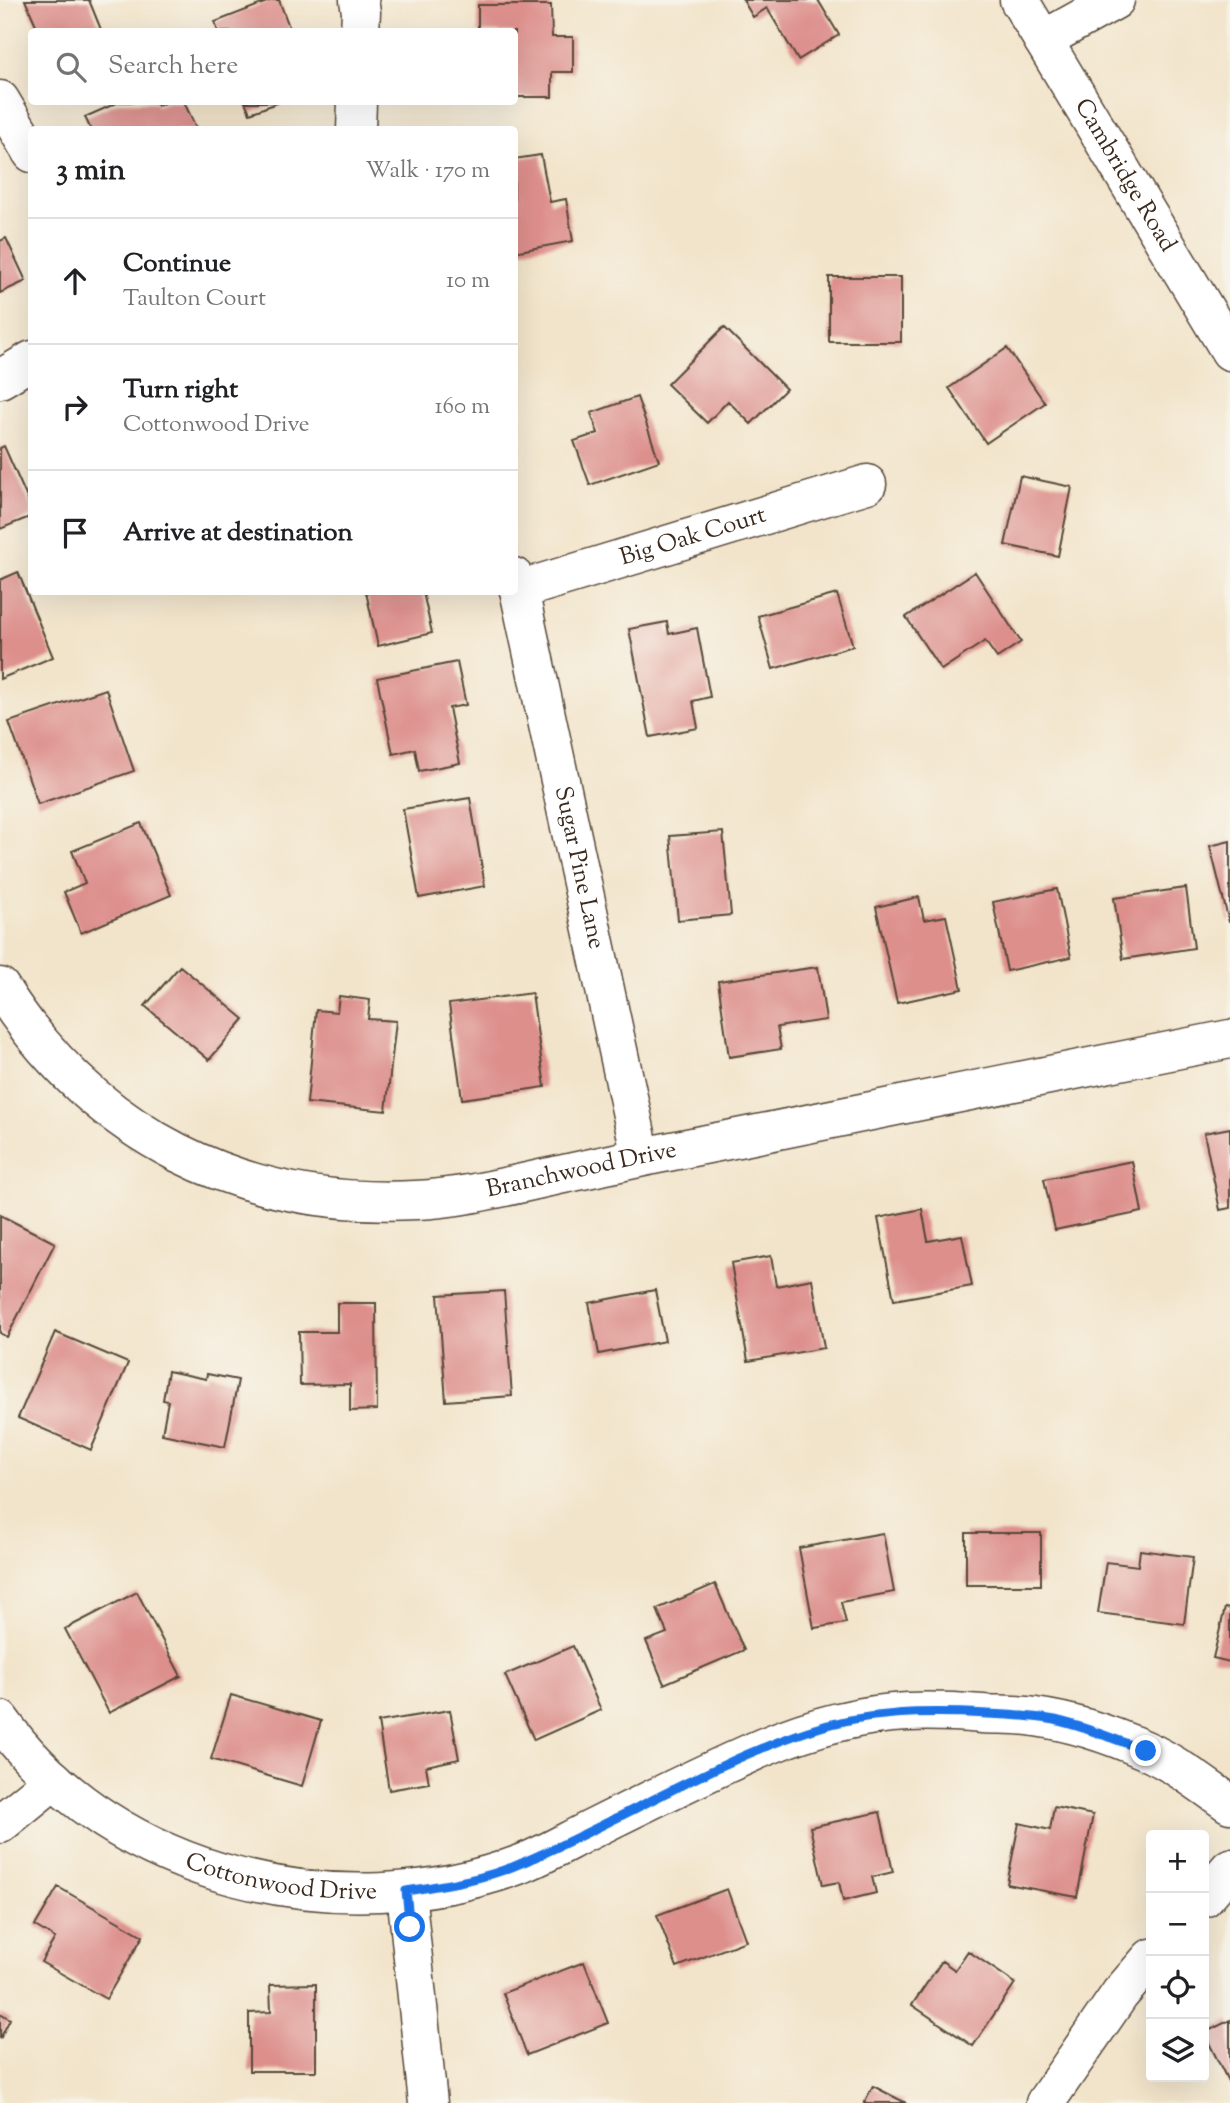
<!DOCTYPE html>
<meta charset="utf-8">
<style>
body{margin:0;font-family:"Sorts Mill Goudy",serif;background:#f6f6f6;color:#202124}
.controls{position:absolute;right:21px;bottom:21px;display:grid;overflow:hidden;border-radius:7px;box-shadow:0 7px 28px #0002}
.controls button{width:63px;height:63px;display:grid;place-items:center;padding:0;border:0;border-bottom:2px solid #e0e0e0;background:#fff;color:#202124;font:35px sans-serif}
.stop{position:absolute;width:21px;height:21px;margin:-16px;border:5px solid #1a73e8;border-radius:50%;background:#fff}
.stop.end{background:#1a73e8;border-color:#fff;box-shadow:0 2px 7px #0008}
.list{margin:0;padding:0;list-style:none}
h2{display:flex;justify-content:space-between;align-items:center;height:91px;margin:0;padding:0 28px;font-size:30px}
h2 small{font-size:23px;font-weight:400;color:#757577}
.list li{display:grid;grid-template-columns:46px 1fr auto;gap:21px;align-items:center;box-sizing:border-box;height:126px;padding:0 28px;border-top:2px solid #e0e0e0}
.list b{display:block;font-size:26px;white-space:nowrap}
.list p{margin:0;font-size:23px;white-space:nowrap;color:#757577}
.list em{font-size:23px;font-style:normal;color:#757577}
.icon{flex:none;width:38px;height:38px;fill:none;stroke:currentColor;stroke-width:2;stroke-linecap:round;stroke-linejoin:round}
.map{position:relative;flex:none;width:1230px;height:2103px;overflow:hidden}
.search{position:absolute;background:#fff;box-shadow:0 7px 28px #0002;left:28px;top:28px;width:490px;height:77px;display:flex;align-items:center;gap:18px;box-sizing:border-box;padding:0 24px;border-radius:7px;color:#757577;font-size:26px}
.panel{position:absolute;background:#fff;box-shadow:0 7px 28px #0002;left:28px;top:126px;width:490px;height:469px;border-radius:7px}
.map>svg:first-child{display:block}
</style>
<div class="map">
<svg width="1230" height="2103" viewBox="0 0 1230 2103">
<rect width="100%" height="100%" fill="#f7f3e8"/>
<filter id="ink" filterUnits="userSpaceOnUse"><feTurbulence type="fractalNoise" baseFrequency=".0143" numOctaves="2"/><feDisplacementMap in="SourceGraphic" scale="14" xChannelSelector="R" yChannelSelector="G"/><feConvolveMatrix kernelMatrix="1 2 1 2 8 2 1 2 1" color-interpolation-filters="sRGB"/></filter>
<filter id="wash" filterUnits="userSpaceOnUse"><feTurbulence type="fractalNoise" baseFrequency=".00686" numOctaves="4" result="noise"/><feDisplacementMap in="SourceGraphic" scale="28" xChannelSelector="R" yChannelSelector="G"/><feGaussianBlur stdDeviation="1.57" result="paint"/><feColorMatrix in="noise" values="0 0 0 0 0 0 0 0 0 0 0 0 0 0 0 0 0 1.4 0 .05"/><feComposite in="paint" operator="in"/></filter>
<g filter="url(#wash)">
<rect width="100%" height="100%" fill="#f2e4ca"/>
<g id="blocks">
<path fill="#dd8f8c" d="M25 0H89L102 32H39Z
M272 0H279L291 32H218L215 22Z
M743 0H818L839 35 798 60 767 8 753 17Z
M478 5H551L552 37H573V72H552V97H514V32H478Z
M119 102H155L157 106 167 102H184L197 130H91L85 117Z
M245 102H280L250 113Z
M541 155 550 202 566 199 573 241 514 252V159Z
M6 238 26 281 0 293V241Z
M829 277H901V342H829Z
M724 327 786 389 751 424 728 401 707 423 667 384Z
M1007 348 1045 403 986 443 949 388Z
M637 397 659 461 590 485 574 441 598 433 591 413Z
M4 446 32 509V516L0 529V448Z
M1020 476 1072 487 1058 556 1005 545Z
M18 572 53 657 0 679V580Z
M975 572 1021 642 997 658 985 641 941 670 906 617Z
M366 592H423L432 633 378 646Z
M837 594 853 646 773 669 758 616Z
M667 622 669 634 697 628 710 697 693 701 698 728 650 737 629 629Z
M457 662 466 705 449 708 460 763 419 771 415 749 393 754 377 678Z
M106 689 134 771 38 804 9 722Z
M470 798 485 886 419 898 403 809Z
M141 823 171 895 81 933 64 892 85 883 72 851Z
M723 832 731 915 678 920 670 836Z
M1230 841V922H1229L1210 846Z
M1186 888 1194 948 1123 959 1114 898Z
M1057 889 1071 957 1007 971 993 902Z
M919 897 924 920 946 916 962 989 897 1003 876 907Z
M180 966 244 1019 209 1060 145 1006Z
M818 967 826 1020 777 1027 781 1049 729 1057 718 981Z
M532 993 545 1087 462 1099 449 1004Z
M339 996 370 1000 368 1019 396 1021 386 1111 307 1103 316 1010 337 1012Z
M1230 1128V1208L1220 1210 1204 1133Z
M1132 1161 1142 1212 1055 1230 1044 1179Z
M922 1209 928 1241 962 1235 972 1286 894 1300 878 1218Z
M0 1215 55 1243 7 1337 0 1333Z
M771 1256 776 1286 812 1279 824 1348 748 1361 731 1263Z
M655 1290 665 1341 599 1354 589 1303Z
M504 1291 512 1396 446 1401 438 1295Z
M337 1303H376L377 1410 350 1411V1384L300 1385 299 1332H337Z
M55 1332 128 1363 91 1450 18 1418Z
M168 1371 206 1379 207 1374 238 1380 225 1447 162 1434 168 1401 163 1400Z
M883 1533 894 1592 841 1602 846 1623 814 1628 799 1548Z
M966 1533H1041V1585H966Z
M1140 1550 1193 1557 1184 1624 1098 1613 1106 1562 1138 1566Z
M715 1584 744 1650 664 1684 646 1641 667 1633 657 1609Z
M137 1592 181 1676 109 1713 65 1629Z
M1225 1608 1230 1609V1662L1213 1658Z
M573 1646 601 1710 534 1740 505 1675Z
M231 1695 321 1721 302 1786 211 1759Z
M450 1710 459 1759 426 1766 429 1783 389 1790 378 1722Z
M1054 1807 1093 1815 1077 1897 1007 1884 1019 1823 1050 1830Z
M880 1812 893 1872 872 1877 876 1893 843 1901 839 1882 823 1885 810 1827Z
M58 1887 143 1936 106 1999 41 1962 55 1938 35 1926Z
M727 1889 746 1941 677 1967 657 1915Z
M968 1951 1015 1983 973 2046 912 2005 942 1961 955 1970Z
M584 1962 608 2023 527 2055 503 1993Z
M316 1984V2071H249V2013L271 2012 270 1985Z
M0 2013 10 2019 0 2039Z
M1230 2020V2085L1204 2033Z
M873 2086 906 2103H864Z"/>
</g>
</g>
<g filter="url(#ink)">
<use href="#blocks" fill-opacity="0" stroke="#564638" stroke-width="2"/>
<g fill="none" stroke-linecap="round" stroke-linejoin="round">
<g stroke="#564638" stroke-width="41">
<g id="minor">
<path d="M359 0 361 12 360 32"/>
<path id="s1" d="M1019 0 1230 351"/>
<path d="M1043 40 1115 0"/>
<path d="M0 100 32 153"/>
<path d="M356 130 357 102"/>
<path d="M0 379 32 360"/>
<path id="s2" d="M514 577 519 590 641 1157"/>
<path id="s3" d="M519 590 867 484"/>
<path id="s4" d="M0 987C93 1135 241 1209 416 1200 464 1198 512 1185 559 1175 622 1161 685 1148 748 1136 909 1103 1069 1071 1230 1039"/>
<path id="s5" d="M0 1720C114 1879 342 1931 521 1864 544 1855 566 1842 588 1831 646 1802 704 1773 764 1747 809 1728 859 1714 908 1712 932 1711 957 1712 982 1714 999 1715 1018 1714 1035 1717 1072 1722 1111 1735 1145 1750 1176 1764 1203 1785 1230 1804"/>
<path d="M0 1824 54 1780"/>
<path d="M406 1891 428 2103"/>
<path d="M1204 1898 1230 1868"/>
<path d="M1045 2103 1120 1994 1151 1958"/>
</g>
</g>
<use href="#minor" stroke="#fff" stroke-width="38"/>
</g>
</g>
<g fill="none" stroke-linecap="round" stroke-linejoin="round" filter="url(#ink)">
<path stroke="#1a73e8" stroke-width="9" d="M410 1927 406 1891C446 1885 487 1879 524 1862 620 1821 709 1764 808 1731 866 1711 927 1711 987 1714 1010 1715 1033 1716 1055 1720 1086 1727 1117 1740 1146 1751"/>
</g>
<g text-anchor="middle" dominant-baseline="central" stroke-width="7" stroke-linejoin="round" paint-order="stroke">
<g font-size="24" fill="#3b2a1e" stroke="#f7f3e8">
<text stroke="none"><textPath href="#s1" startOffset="205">Cambridge Road</textPath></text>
<text stroke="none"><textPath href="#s3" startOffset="182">Big Oak Court</textPath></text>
<text stroke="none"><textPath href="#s2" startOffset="298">Sugar Pine Lane</textPath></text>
<text stroke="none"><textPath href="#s4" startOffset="660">Branchwood Drive</textPath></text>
<text stroke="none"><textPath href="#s5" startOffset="334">Cottonwood Drive</textPath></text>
</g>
</g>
</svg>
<div class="controls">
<button>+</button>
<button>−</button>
<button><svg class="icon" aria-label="locate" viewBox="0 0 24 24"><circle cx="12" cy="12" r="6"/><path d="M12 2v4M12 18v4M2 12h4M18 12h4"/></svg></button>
<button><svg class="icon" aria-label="layers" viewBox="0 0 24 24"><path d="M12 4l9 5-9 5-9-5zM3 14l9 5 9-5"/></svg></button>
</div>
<div class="stop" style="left:410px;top:1927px"></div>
<div class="stop end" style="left:1146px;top:1751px"></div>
<div class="search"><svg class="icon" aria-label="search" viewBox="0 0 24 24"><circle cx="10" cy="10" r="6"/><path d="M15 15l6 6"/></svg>Search here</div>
<section class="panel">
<h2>3 min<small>Walk · 170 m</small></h2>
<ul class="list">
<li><svg class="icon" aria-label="ahead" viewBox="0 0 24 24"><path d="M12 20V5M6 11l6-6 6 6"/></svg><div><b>Continue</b><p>Taulton Court</p></div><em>10 m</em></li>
<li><svg class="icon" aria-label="right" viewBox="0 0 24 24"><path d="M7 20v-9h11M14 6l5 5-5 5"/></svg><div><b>Turn right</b><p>Cottonwood Drive</p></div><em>160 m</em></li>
<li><svg class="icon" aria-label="arrive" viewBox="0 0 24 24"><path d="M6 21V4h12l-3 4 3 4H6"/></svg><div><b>Arrive at destination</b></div></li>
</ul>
</section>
</div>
